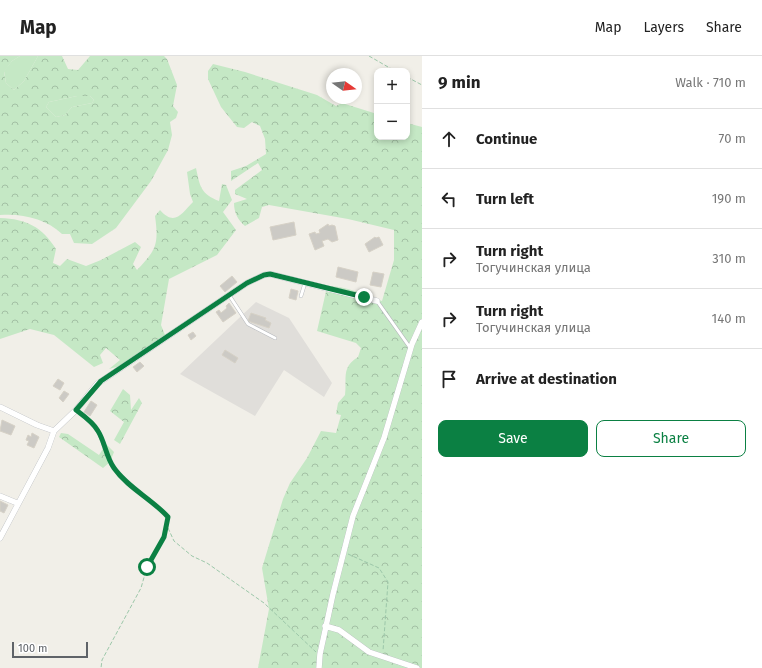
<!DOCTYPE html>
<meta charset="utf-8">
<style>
body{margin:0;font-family:"Fira Sans",sans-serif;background:#f6f6f6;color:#222}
.controls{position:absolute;right:12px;top:12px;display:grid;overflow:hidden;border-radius:8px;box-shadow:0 2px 6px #0003}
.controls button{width:36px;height:36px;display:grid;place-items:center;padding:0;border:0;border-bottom:1px solid #e0e0e0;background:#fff;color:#222;font:20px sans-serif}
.compass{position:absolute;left:326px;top:12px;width:36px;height:36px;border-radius:50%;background:#fff;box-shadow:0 2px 6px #0003;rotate:104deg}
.scale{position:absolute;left:12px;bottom:10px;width:76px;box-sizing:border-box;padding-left:4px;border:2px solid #5f6368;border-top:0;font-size:11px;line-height:14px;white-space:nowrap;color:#5f6368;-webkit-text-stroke:3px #fff;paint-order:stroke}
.stop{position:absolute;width:12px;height:12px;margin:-9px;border:3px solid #0b8043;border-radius:50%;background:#fff}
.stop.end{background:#0b8043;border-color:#fff;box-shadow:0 1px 4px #0008}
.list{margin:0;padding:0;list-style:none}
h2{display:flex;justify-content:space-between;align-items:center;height:52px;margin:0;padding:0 16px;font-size:17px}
h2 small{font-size:13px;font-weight:400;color:#767676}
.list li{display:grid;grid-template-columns:26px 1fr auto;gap:12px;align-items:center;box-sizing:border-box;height:60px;padding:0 16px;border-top:1px solid #e0e0e0}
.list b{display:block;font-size:15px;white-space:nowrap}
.list p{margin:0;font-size:13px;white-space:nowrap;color:#767676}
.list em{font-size:13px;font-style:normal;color:#767676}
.actions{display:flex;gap:8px;padding:12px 16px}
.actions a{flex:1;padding:9px 0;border:1px solid #0b8043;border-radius:8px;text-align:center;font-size:14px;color:#0b8043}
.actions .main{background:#0b8043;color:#fff}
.icon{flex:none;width:22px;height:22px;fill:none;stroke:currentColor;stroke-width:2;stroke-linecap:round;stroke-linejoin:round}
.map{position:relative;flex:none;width:422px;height:612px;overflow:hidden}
header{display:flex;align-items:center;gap:24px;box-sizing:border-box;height:56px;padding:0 20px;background:#fff;border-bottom:1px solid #e0e0e0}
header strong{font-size:19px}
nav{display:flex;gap:22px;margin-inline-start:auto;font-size:14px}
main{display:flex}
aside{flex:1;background:#fff}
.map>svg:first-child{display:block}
</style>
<header>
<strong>Map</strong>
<nav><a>Map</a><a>Layers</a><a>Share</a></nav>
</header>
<main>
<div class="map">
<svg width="422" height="612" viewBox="0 0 422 612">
<defs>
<pattern id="forest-crowns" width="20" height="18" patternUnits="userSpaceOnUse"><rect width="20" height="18" fill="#c5e8c5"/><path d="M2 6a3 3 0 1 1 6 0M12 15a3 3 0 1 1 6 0" fill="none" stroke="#a3c0a4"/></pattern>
</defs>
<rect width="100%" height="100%" fill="#f1efe8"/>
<path fill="#e0deda" d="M256 246 289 262 332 327 324 341 284 314 255 360 180 318Z"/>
<path fill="#c5e8c5" d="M20 0H38L24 25 14 34 6 27 4 15 12 5Z
M77 40H90L94 44 92 47 72 51 65 59 56 61 46 51 49 46Z"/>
<path fill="url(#forest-crowns)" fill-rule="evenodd" d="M0 0H20L12 5 4 16 6 27 14 34 24 25 38 0H62L68 13 78 14 90 0H164L167 3 177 29 173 50 178 56 176 62 170 66 172 79 168 94 151 125 116 172 92 188 74 187 70 178H62C47 163 22 157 0 159ZM77 40H90L94 44 92 47 72 51 65 59 56 61 46 51 49 46Z
M213 8 245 16 317 39 336 50 342 47 377 58V81H407V67L422 71V612H258L269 553 262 512 283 443 290 427 307 402 321 375 336 377 341 359 336 358 338 347 345 339C347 323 341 311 358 301L361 292 356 287 317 275 327 231C342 228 368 240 382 245L394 204V174L348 163 269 149 262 151 259 162 245 170C238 164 234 157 234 147L247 143 235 138V134L262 114 258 107 231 125V115L246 110 266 98 265 83 260 70 252 66 244 72 237 71 221 51 208 23V15Z
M196 112C200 131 201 138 219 145L222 128 226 129 232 144 223 156 236 174 217 199 169 223 161 269 165 279 120 310 109 313 120 304 106 292 100 299 103 307 94 311 54 279 30 273 0 283V162C27 163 42 171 56 193L53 207 60 210 67 203 86 210 101 204 135 186 141 191 133 208 137 214C156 194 159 189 155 160L160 154C175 171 182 157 193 146L190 138 187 116Z
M123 333 130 339 131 354 139 342 142 347 120 388 114 384 124 366 110 355Z
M61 377 68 378 99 399 106 388 114 396 110 406 103 412 59 381Z"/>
<path fill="#cccac5" stroke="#d6d1c6" d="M294 166 296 179 273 184 270 171Z
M328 168 329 170 332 169 335 170 338 184 332 186 328 183 322 185 324 190 315 194 309 178 315 176 316 178 320 177 319 174Z
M375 181 376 182 379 181 383 189 369 196 365 188Z
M338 211 358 216 356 226 336 221Z
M373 216 384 218 381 231 370 229Z
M232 220 237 226 225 236 220 230Z
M291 233 298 235 296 244 289 242Z
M229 247 236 257 223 266 216 256 219 254 221 257 227 252 226 250Z
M251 257 266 262 265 264 271 267 269 272 248 265Z
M193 276 196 280 191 284 188 279Z
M225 294 238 302 235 307 222 299Z
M140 306 144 310 137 316 133 311Z
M58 323 64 327 60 334 53 330Z
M64 335 69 338 63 346 59 342Z
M91 345 97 349 90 360 84 356Z
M2 364 15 370 11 379 0 375Z
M32 377 39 381 34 392 27 389 29 385 26 384 28 379 31 381Z
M0 445 8 449 4 457 0 455Z"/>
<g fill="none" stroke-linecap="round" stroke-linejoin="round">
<g stroke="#b5b8bc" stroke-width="4">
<path id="lane" d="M229 239 248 268 275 282
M301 240 305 227
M377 245 411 293"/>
</g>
<g stroke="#b5b8bc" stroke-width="6">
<path id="street" d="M0 351 37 369 54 375
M0 440 17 447
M0 482 48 392 54 375 76 354 97 328 247 227 264 219 270 218 377 245
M325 570 339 574 369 596 417 612
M319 612 320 598 333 538 353 460 384 382 412 288 422 266"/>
</g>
<path stroke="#9cc7a9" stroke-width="1" stroke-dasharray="4 2" stroke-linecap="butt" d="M369 0 395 15
M407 21 422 29
M81 357C104 376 99 392 113 412 128 432 152 443 168 461L164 481 147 511 141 532 102 604 101 612
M168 472 174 485 192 500 207 507 264 547 316 596
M348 498 379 512 388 526 383 595"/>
<use href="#lane" stroke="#fff" stroke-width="3"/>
<use href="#street" stroke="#fff" stroke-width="5.5"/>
</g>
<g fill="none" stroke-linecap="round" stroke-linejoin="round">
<path stroke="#0b8043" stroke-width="5" d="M147 511 164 481 168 461C152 443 128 432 114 412 106 401 105 386 98 375 93 366 84 360 76 354L101 325 247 227 264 219 270 218 364 241"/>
</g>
</svg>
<div class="controls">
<button>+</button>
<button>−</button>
</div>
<svg class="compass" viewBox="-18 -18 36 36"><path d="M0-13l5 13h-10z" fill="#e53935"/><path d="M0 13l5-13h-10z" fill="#767676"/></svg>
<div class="scale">100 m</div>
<div class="stop" style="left:147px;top:511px"></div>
<div class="stop end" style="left:364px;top:241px"></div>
</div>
<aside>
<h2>9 min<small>Walk · 710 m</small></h2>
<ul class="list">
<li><svg class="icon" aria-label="ahead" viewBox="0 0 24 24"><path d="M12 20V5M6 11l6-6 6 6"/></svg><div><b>Continue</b></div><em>70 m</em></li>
<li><svg class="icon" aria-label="left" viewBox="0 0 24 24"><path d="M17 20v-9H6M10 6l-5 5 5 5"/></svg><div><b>Turn left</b></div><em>190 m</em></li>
<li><svg class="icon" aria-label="right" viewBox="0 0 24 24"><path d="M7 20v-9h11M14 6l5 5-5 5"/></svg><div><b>Turn right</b><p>Тогучинская улица</p></div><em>310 m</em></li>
<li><svg class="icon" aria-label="right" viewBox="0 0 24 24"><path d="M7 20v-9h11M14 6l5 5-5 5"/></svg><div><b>Turn right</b><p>Тогучинская улица</p></div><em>140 m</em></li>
<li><svg class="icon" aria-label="arrive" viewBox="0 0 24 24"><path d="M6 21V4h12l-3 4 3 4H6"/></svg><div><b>Arrive at destination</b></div></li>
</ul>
<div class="actions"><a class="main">Save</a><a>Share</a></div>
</aside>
</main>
